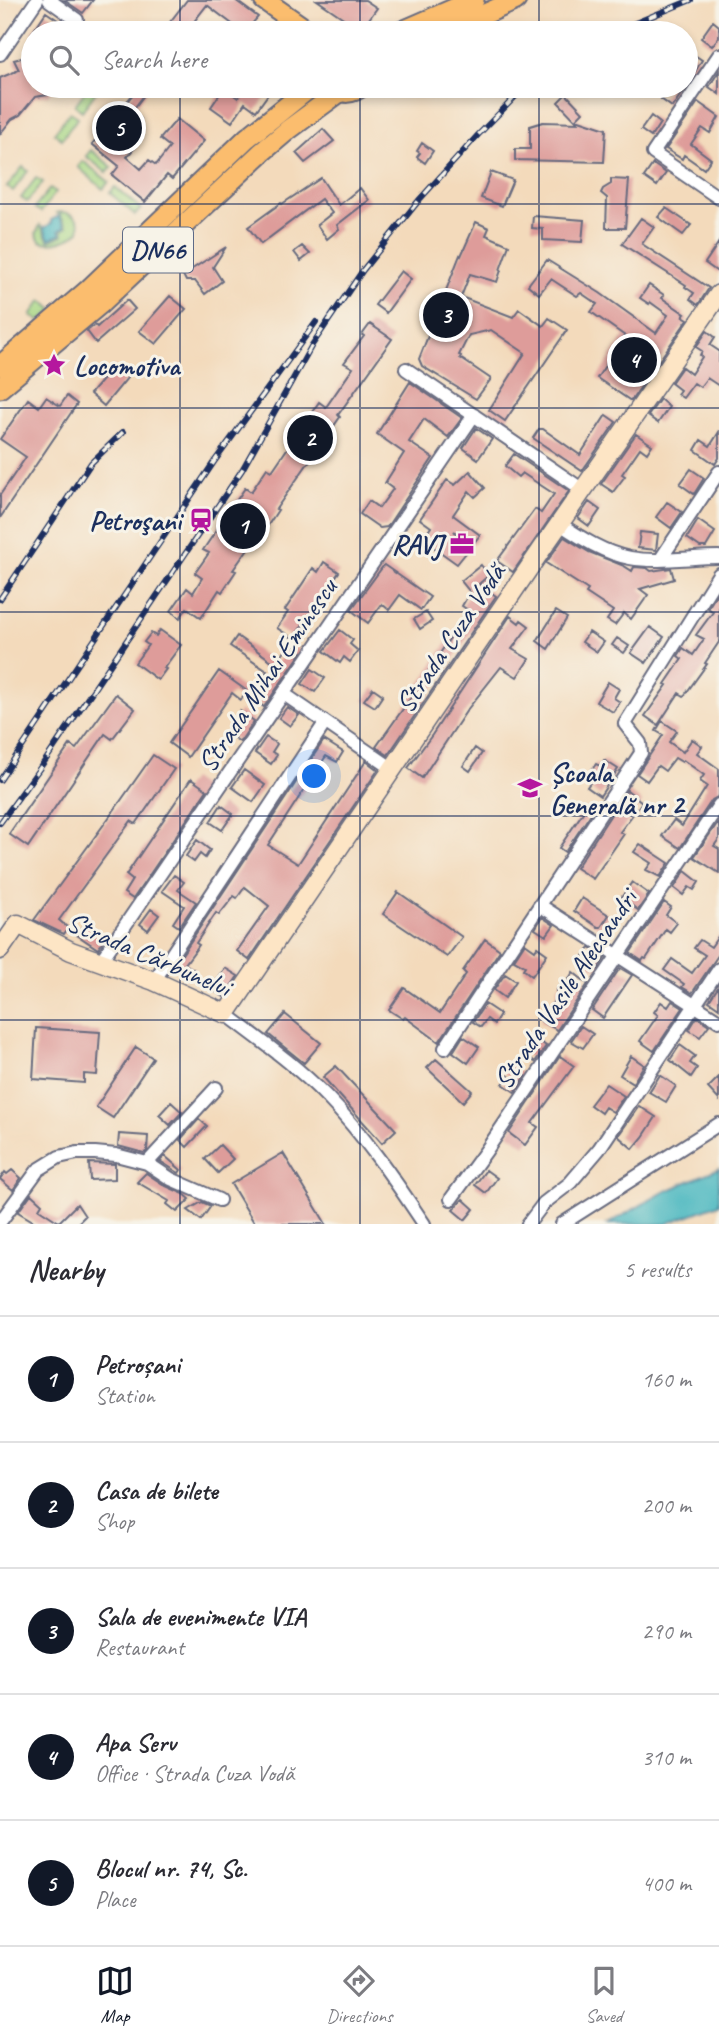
<!DOCTYPE html>
<meta charset="utf-8">
<style>
body{margin:0;font-family:Caveat,sans-serif;background:#f2f2f3;color:#2b2b33}
.you{position:absolute;left:315px;top:777px;width:24px;height:24px;margin:-18px;border:5px solid #fff;border-radius:50%;background:#1a73e8;box-shadow:0 0 0 10px #1a73e833}
.badge{display:grid;place-items:center;width:46px;height:46px;border-radius:50%;background:#111827;color:#fff;font-size:23px;font-weight:700}
.pin{position:absolute;translate:-50% -50%;border:4px solid #fff;box-shadow:0 2px 7px #0006}
.list{margin:0;padding:0;list-style:none}
h2{display:flex;justify-content:space-between;align-items:center;height:91px;margin:0;padding:0 28px;font-size:30px}
h2 small{font-size:23px;font-weight:400;color:#7c7c81}
.list li{display:grid;grid-template-columns:46px 1fr auto;gap:21px;align-items:center;box-sizing:border-box;height:126px;padding:0 28px;border-top:2px solid #e1e1e2}
.list b{display:block;font-size:26px;white-space:nowrap}
.list p{margin:0;font-size:23px;white-space:nowrap;color:#7c7c81}
.list em{font-size:23px;font-style:normal;color:#7c7c81}
.icon{flex:none;width:38px;height:38px;fill:none;stroke:currentColor;stroke-width:2;stroke-linecap:round;stroke-linejoin:round}
.map{position:relative;flex:none;width:719px;height:1224px;overflow:hidden}
.search{position:absolute;background:#fff;box-shadow:0 4px 10px #0003;left:21px;right:21px;top:21px;height:77px;display:flex;align-items:center;gap:18px;box-sizing:border-box;padding:0 24px;border-radius:38px;color:#7c7c81;font-size:26px}
.sheet{height:721px;background:#fff}
nav{display:flex;justify-content:space-around;align-items:center;box-sizing:border-box;height:98px;border-top:2px solid #e1e1e2;background:#fff;font-size:19px;color:#7c7c81}
nav a{display:grid;justify-items:center;gap:4px}
nav .on{color:#111827}
.map>svg:first-child{display:block}
</style>
<div class="map">
<svg width="719" height="1224" viewBox="0 0 719 1224">
<rect width="100%" height="100%" fill="#f7f3e8"/>
<filter id="ink" filterUnits="userSpaceOnUse"><feTurbulence type="fractalNoise" baseFrequency=".0143" numOctaves="2"/><feDisplacementMap in="SourceGraphic" scale="14" xChannelSelector="R" yChannelSelector="G"/><feConvolveMatrix kernelMatrix="1 2 1 2 8 2 1 2 1" color-interpolation-filters="sRGB"/></filter>
<filter id="wash" filterUnits="userSpaceOnUse"><feTurbulence type="fractalNoise" baseFrequency=".00686" numOctaves="4" result="noise"/><feDisplacementMap in="SourceGraphic" scale="28" xChannelSelector="R" yChannelSelector="G"/><feGaussianBlur stdDeviation="1.57" result="paint"/><feColorMatrix in="noise" values="0 0 0 0 0 0 0 0 0 0 0 0 0 0 0 0 0 1.4 0 .05"/><feComposite in="paint" operator="in"/></filter>
<g filter="url(#wash)">
<rect width="100%" height="100%" fill="#f3dabb"/>
<path fill="#a8d784" stroke="#628371" stroke-width="2" d="M89 86H93L98 89 82 111 75 105Z
M70 112 78 117 62 139 54 133Z
M91 150 112 167 107 173 86 156Z
M83 161 109 182 103 189 78 167Z
M23 167 28 171 13 191 7 187Z
M36 178 43 182 27 202 21 198Z
M115 187 141 209 135 215 110 193Z
M50 188 56 192 41 212 35 208Z
M61 212C73 213 82 219 79 231 70 240 52 246 40 241L36 234 40 225 49 241 63 235 61 231 67 227 60 214 56 213Z
M42 300 52 309V312L39 321 31 315Z"/>
<path fill="#48b7c0" stroke="#32738f" stroke-width="2" d="M59 216 65 227 59 230 61 234 49 239 44 228 52 223 51 220Z
M719 1168V1204L666 1224H608L664 1192Z"/>
<g id="blocks">
<path fill="#de9c9a" d="M64 0H93L83 13Z
M187 0H235L258 17 244 33 207 5 185 33 170 22Z
M317 0H365L377 8 361 30Z
M46 12 77 33H32Z
M713 21 719 26V37L712 46 701 38Z
M693 54 702 60 693 75 686 71V65Z
M33 55V86H55L48 95 35 97 20 115 12 119 0 134V78L19 70 14 60Z
M719 71V94L709 87Z
M124 86H151L132 111 141 119 126 138 136 146 127 157 141 169 149 160 156 165 170 147 160 139 177 119 204 141 172 179 167 175 145 202 112 175 119 166 92 144 134 93Z
M246 86H274L256 111 245 103 232 122 211 107 224 88 238 98Z
M671 86H678L684 90 672 107 661 99Z
M566 94 583 112 576 119 606 129 604 162 515 160V149H530V126L543 122 578 123 558 102Z
M698 102 719 117 710 133 702 128 691 144 711 159 704 169 684 155 682 159 666 149Z
M651 116 660 123 651 137 641 130Z
M323 129 334 141 305 163 296 153Z
M422 143 433 151 425 163 417 157 420 153 417 151Z
M653 164 666 173 657 186 644 177Z
M491 172 513 180 502 206 481 198Z
M321 178 339 205 360 188 369 200 337 225 339 229 327 239 317 225 332 213 321 199 261 244 248 227 281 203 282 204Z
M611 179 629 180 625 228H606L607 198 601 193 603 189 611 184Z
M666 208 691 225 683 235 658 217Z
M533 216 584 220 582 242 543 240V229L532 228Z
M641 218 654 227 642 244 709 288 698 305 690 299 694 293 685 287 686 285 622 244Z
M476 222 489 228 486 235 509 245 500 270H501L497 282 470 274 461 297 513 317 519 309 543 326 549 318 567 330 505 421 489 410 525 353 491 330 469 335 459 355 461 356 460 358 491 379 476 399 422 366 419 359 460 255 461 256Z
M719 242V273L705 263Z
M302 246 310 254 301 261 294 252Z
M226 247 213 267 222 281 205 294 195 281H186L183 275Z
M547 260 600 293 656 333 668 315 650 302 649 304 640 298 649 285 664 295 662 298 685 314 683 316 688 319 631 401 597 378 625 336 591 312 597 304 581 293 577 296 551 279 539 294 528 285Z
M401 271 411 279 386 313 375 305Z
M170 296 186 309 156 344 139 331Z
M127 300 135 309 96 343 87 331 95 325 97 327Z
M370 324 392 339 338 415 340 417 276 509 278 510 255 545 252 543 233 570 236 571 222 592 219 590 201 618 187 608 180 618 171 611 187 588 193 593 202 578 195 573 209 553 203 550 245 488 251 492 267 468 272 471 319 402 326 407 353 368 344 363 364 336 362 335Z
M707 331 715 337 710 345 719 351V386L707 378 700 387 694 383 683 398 677 394 680 390 671 383 682 367 691 374 702 357 700 355 702 351 696 347Z
M114 366 128 377 104 406 90 394Z
M410 382 462 418 448 437 424 419 409 442 433 458 387 527 380 528 360 514 369 501 379 508 393 489 385 483 404 453 377 434Z
M67 396 77 404 0 518V495L26 457 0 439 28 399 39 407 46 397 60 406Z
M660 399 669 407 658 423 648 416Z
M606 415 616 422 582 471 533 438 539 429H543L580 455Z
M476 428 492 439 478 459 463 448Z
M719 432V458L715 464 695 450 701 440 710 446Z
M636 434 652 445 647 453 640 448 622 474 625 476 613 492 601 484Z
M514 454 569 491 513 572 497 561 535 509 541 513 554 494 522 473 518 477 505 466Z
M691 469 704 478 694 494 680 484Z
M470 471 485 488 475 497 469 491 453 515 480 535 473 544 454 531 469 549 457 564 432 546 428 551 419 545 431 527 420 519 447 480 455 485Z
M589 502 600 510 589 526 578 518Z
M667 502 682 512 671 528 656 517Z
M698 520 715 532 706 547H700L687 538Z
M640 532 658 534 656 550 638 548Z
M564 537 589 552 624 566 632 571 634 567 647 568 651 571 671 568 674 579 640 589 648 595 631 619 624 613 615 625 607 620 613 611 586 593 588 590 546 563Z
M324 562 339 572 330 585 334 587 307 627 303 624 294 639 277 628 288 612 285 610 313 568 318 572Z
M384 565 430 597 421 610 400 595 389 610 382 604 368 623 351 610Z
M481 565 489 575 479 584 496 596 388 755 376 747 415 692 468 610 462 606 470 592 461 581Z
M719 590V642L705 663 707 664 684 696 679 693 658 725 645 716 667 685 665 684 682 659 678 656 683 648 693 655 704 639 696 635 713 612 708 608Z
M556 611 567 618 548 649 537 641Z
M426 612 432 621 420 629 414 619Z
M510 616 519 623 521 620 529 626 512 649 529 659 517 677 501 667 467 710 422 778 408 768 432 735Z
M650 627 664 637 646 663 631 653Z
M160 630 181 645 164 668 166 669 158 680 135 663 148 645 144 642 151 633 156 636Z
M340 630 353 640 350 644 358 651 350 662 344 657 340 663 324 651Z
M589 632 604 642 597 652 582 642Z
M237 636 276 664 290 644 302 652 264 707 249 696 267 671 230 646Z
M617 638 629 646 624 653 612 645Z
M312 669 325 678 315 692 302 684Z
M219 671 247 691 241 700 232 693 188 757 169 743Z
M608 682 619 689 614 698 620 702 613 712 596 702Z
M373 688 383 695 375 707 364 700Z
M116 694 135 709 112 739 105 734 28 847 9 834 70 745 76 749Z
M287 707 299 715 290 726 279 718Z
M240 711 254 721 240 742 230 735 235 727 231 724Z
M662 721 677 731 669 742 683 752 692 739 702 746 697 753 719 769V796L712 800 680 848 662 836 674 820 682 826 707 786 700 781 704 775 683 760 682 762 675 758 665 771 658 766 647 781 637 774 663 735 656 731Z
M266 737 277 744 272 752 277 755 271 764 255 753Z
M324 740 343 752 337 762 326 756 268 845 298 864 366 761 378 770 249 960 237 951 269 906 245 887 237 898 234 896 219 915 216 913 196 943 199 945 185 964 195 970 189 979 173 968Z
M475 748 482 753 470 771 463 766Z
M153 755 174 769 136 824 131 821 59 920 68 928 64 934 34 920 110 816Z
M604 760 618 769 600 796 587 787 591 781 586 778 596 764 600 766Z
M244 770 265 785 253 802 232 787Z
M191 779 207 790 133 899 124 893 132 880 126 875Z
M627 790 642 802 620 832 624 834 593 879 576 868Z
M221 805 233 814 222 830 210 822Z
M586 808 592 812 565 852 559 848Z
M719 821V839L714 846 719 849V873L694 857Z
M197 840 210 850 205 858 200 854 194 862 186 856Z
M640 844 669 863 660 877 646 870 651 863 634 852Z
M685 871 699 882 694 890 689 887 683 895 674 888Z
M174 875 184 882 178 890 196 902 179 927 173 923 184 906 162 891Z
M632 882 649 894 638 910 621 898Z
M398 892 462 937 447 957 383 914Z
M582 898 609 915 601 927H598L574 911Z
M664 902 671 907 666 915 677 923 670 932 666 929 646 959 644 958 642 961 630 953Z
M151 909 159 915 148 930 140 924Z
M542 917 554 925 546 936 535 929Z
M86 923 106 937 98 949 77 935Z
M719 935V954L692 993 682 987 684 984 664 970 672 959 692 973 705 955 694 948 700 940 711 947Z
M485 939 500 950 439 1042 405 1017 403 1019 389 1010 404 988 440 1013 466 974 463 971Z
M525 943 535 950 537 947 547 954 532 976 523 969 525 966 514 960Z
M590 948 605 958 598 969 581 960Z
M225 968 238 976 224 997 211 989Z
M620 968 632 975 603 1018 592 1010Z
M573 972 588 984 557 1030 541 1021 559 993 556 991 563 980 567 982Z
M505 974 516 981 505 998 494 990Z
M719 986V1008L709 1001Z
M672 1001 683 1008 654 1051 640 1041 658 1015 654 1012 661 1002 668 1007Z
M485 1004 500 1014 494 1024 487 1019 481 1027 473 1022Z
M285 1014 321 1043 304 1063 268 1034Z
M697 1017 709 1025 700 1037 689 1030Z
M581 1026 593 1034 583 1048 571 1041Z
M36 1028 100 1032 97 1075 84 1074V1083L33 1079Z
M463 1036 479 1047 468 1063 453 1052Z
M534 1037 546 1046 535 1062 523 1052Z
M680 1045 695 1056 690 1063 697 1068 691 1077 670 1060Z
M136 1047 153 1058 113 1118 96 1107Z
M560 1056 574 1066 532 1123 538 1127 525 1145 509 1133Z
M631 1056 644 1065 633 1083 620 1075Z
M436 1059 472 1091 463 1102 427 1068Z
M509 1065 526 1076 515 1092 503 1084 509 1076 504 1073Z
M336 1066 396 1130 382 1143 323 1077Z
M660 1075 676 1086 666 1102 649 1092Z
M719 1077V1100L708 1088Z
M606 1084 624 1096 613 1112 605 1107 601 1113 590 1105Z
M171 1102 182 1112 170 1125 159 1115Z
M639 1106 656 1117 643 1137 633 1149 618 1136Z
M199 1119 207 1126 187 1147 180 1140Z
M119 1134 148 1136 147 1151 144 1153 118 1146Z
M220 1145 233 1159 218 1173 205 1159Z
M283 1153 326 1224H255L231 1184Z
M165 1156 181 1170 179 1173 160 1161Z
M89 1163 115 1164V1179L90 1180Z
M12 1170 21 1178 13 1190 0 1179 5 1172 7 1174Z
M486 1170 497 1178 486 1193 475 1185Z
M146 1173 166 1186 184 1194 190 1199 177 1212 167 1204 169 1201 137 1182Z
M31 1194 42 1204 39 1209 59 1222 77 1204 85 1216 77 1224H38L18 1212Z
M463 1199 474 1209 465 1220 453 1210Z
M202 1202 211 1206 201 1220 188 1210Z"/>
</g>
</g>
<g filter="url(#ink)">
<use href="#blocks" fill-opacity="0" stroke="#676b7f" stroke-width="2"/>
<g fill="none" stroke-linecap="round" stroke-linejoin="round">
<g stroke="#676b7f" stroke-width="16">
<path id="street" d="M49 0 77 20
M0 54 37 0
M719 55 653 153 719 198
M406 369 583 490
M560 524C581 538 604 553 630 558 659 563 690 557 719 557
M660 560 719 472
M284 694 393 769
M541 906 719 1021
M100 962 474 415
M154 981 325 723
M226 1014C260 1040 296 1065 326 1096 364 1135 394 1179 424 1224
M445 1048 641 753 640 743 625 724 719 574
M147 1163 216 1088
M451 1199 486 1151 719 805
M0 1222 38 1170 59 1157 77 1153H95L116 1155 147 1163 171 1179 219 1200
M528 1224 544 1203 570 1183 599 1149 719 969
M562 1224 719 1124"/>
</g>
<g stroke="#676b7f" stroke-width="21">
<path id="secondary" d="M0 950 18 924 71 951 154 981 226 1014 544 546 719 294"/>
</g>
<g stroke="#676b7f" stroke-width="23">
<path id="primary" d="M264 0 311 33
M398 33 474 0
M443 33 516 0
M333 86C342 95 353 94 362 86
M0 366 87 291 247 138 312 86
M0 388 99 305 262 152 288 130 341 91"/>
</g>
<use href="#street" stroke="#fff" stroke-width="12"/>
<use href="#secondary" stroke="#fde5c5" stroke-width="18"/>
<use href="#primary" stroke="#fbbd6e" stroke-width="19"/>
<g stroke="#1b2f5e" stroke-width="6">
<path id="rail" d="M611 33 691 0
M0 599 91 463 123 432
M0 780 214 462 316 322
M0 823 47 758 242 470 312 345 363 270 420 199 478 135 516 96 529 86"/>
</g>
<use href="#rail" stroke="#f7f3e8" stroke-width="3.5" stroke-dasharray="10" stroke-linecap="butt"/>
</g>
</g>
<path fill="none" stroke="#1b2f5e" stroke-width="2" stroke-opacity="0.55" d="M180 0V33M360 0V33M539 0V33M180 86V1224M360 86V1224M539 86V1224M0 204H719M0 408H719M0 612H719M0 816H719M0 1020H719"/>
<defs>
<g id="sight-bare" transform="scale(1.89)"><path d="M0-6L1.8-2.2L6-1.7L2.9 1.2L3.7 5.4L0 3.3L-3.7 5.4L-2.9 1.2L-6-1.7L-1.8-2.2Z" fill="#b5179e" stroke="#f7f3e8" stroke-width="2.5" paint-order="stroke"/></g>
<g id="station-bare" transform="scale(1.89)"><path d="M-3-6H3Q5-6 5-4V2Q5 4 3 4L4.5 6H3L1.5 4h-3L-3 6H-4.5L-3 4Q-5 4-5 2V-4Q-5-6-3-6ZM-3.5-4v3h7v-3ZM-3.5 1v1.5H-2V1ZM2 1v1.5H3.5V1Z" fill="#b5179e" stroke="#f7f3e8" stroke-width="2.5" paint-order="stroke"/></g>
<g id="office-bare" transform="scale(1.89)"><path d="M-6-3h4V-5.5h4V-3h4V5H-6ZM-1-4.5V-3h2v-1.5ZM-6 0V1H6V0Z" fill="#b5179e" stroke="#f7f3e8" stroke-width="2.5" paint-order="stroke"/></g>
<g id="school-bare" transform="scale(1.89)"><path d="M0-5L7-2L0 1L-7-2ZM-4 1L0 2.5L4 1V4Q0 6-4 4Z" fill="#b5179e" stroke="#f7f3e8" stroke-width="2.5" paint-order="stroke"/></g>
</defs>
<g fill-rule="evenodd">
<use href="#sight-bare" x="54" y="365"/>
<use href="#station-bare" x="201" y="520"/>
<use href="#office-bare" x="462" y="544"/>
<use href="#school-bare" x="530" y="788"/>
</g>
<g text-anchor="middle" dominant-baseline="central" stroke-width="6" stroke-linejoin="round" paint-order="stroke">
<rect fill="#f7f3e8" stroke="#5d6a87" stroke-width="2" x="123" y="227.5" width="70" height="45" rx="5"/>
<g font-size="26" font-weight="bold" fill="#1b2f5e">
<text x="158" y="250">DN66</text>
</g>
<g font-size="28" font-weight="bold" fill="#1b2f5e" stroke="#f7f3e8" text-anchor="start">
<text x="74" y="365">Locomotiva</text>
<text x="181" y="520" text-anchor="end">Petroşani</text>
<text x="442" y="544" text-anchor="end">RAVJ</text>
<text x="550" y="772">Școala<tspan x="550" dy="32">Generală nr 2</tspan></text>
</g>
<g font-size="28" fill="#1b2f5e" stroke="#f7f3e8">
<text transform="translate(450 638) rotate(-56)">Strada Cuza Vodă</text>
<text transform="translate(267 675) rotate(-56)">Strada Mihai Eminescu</text>
<text transform="translate(149 954) rotate(23)">Strada Cărbunelui</text>
<text transform="translate(565 989) rotate(-56)">Strada Vasile Alecsandri</text>
</g>
</g>
</svg>
<div class="you"></div>
<div class="pin badge" style="left:243px;top:526px">1</div>
<div class="pin badge" style="left:310px;top:438px">2</div>
<div class="pin badge" style="left:446px;top:315px">3</div>
<div class="pin badge" style="left:634px;top:360px">4</div>
<div class="pin badge" style="left:119px;top:128px">5</div>
<div class="search"><svg class="icon" aria-label="search" viewBox="0 0 24 24"><circle cx="10" cy="10" r="6"/><path d="M15 15l6 6"/></svg>Search here</div>
</div>
<section class="sheet">
<h2>Nearby<small>5 results</small></h2>
<ul class="list">
<li><span class="badge">1</span><div><b>Petroșani</b><p>Station</p></div><em>160 m</em></li>
<li><span class="badge">2</span><div><b>Casa de bilete</b><p>Shop</p></div><em>200 m</em></li>
<li><span class="badge">3</span><div><b>Sala de evenimente VIA</b><p>Restaurant</p></div><em>290 m</em></li>
<li><span class="badge">4</span><div><b>Apa Serv</b><p>Office · Strada Cuza Vodă</p></div><em>310 m</em></li>
<li><span class="badge">5</span><div><b>Blocul nr. 74, Sc.</b><p>Place</p></div><em>400 m</em></li>
</ul>
</section>
<nav>
<a class="on"><svg class="icon" aria-label="map" viewBox="0 0 24 24"><path d="M3 6l6-2 6 2 6-2v14l-6 2-6-2-6 2zM9 4v14M15 6v14"/></svg>Map</a>
<a><svg class="icon" aria-label="directions" viewBox="0 0 24 24"><path d="M12 3l9 9-9 9-9-9zM9 14v-3h6M13 9l2 2-2 2"/></svg>Directions</a>
<a><svg class="icon" aria-label="saved" viewBox="0 0 24 24"><path d="M7 4h10v16l-5-4-5 4z"/></svg>Saved</a>
</nav>
